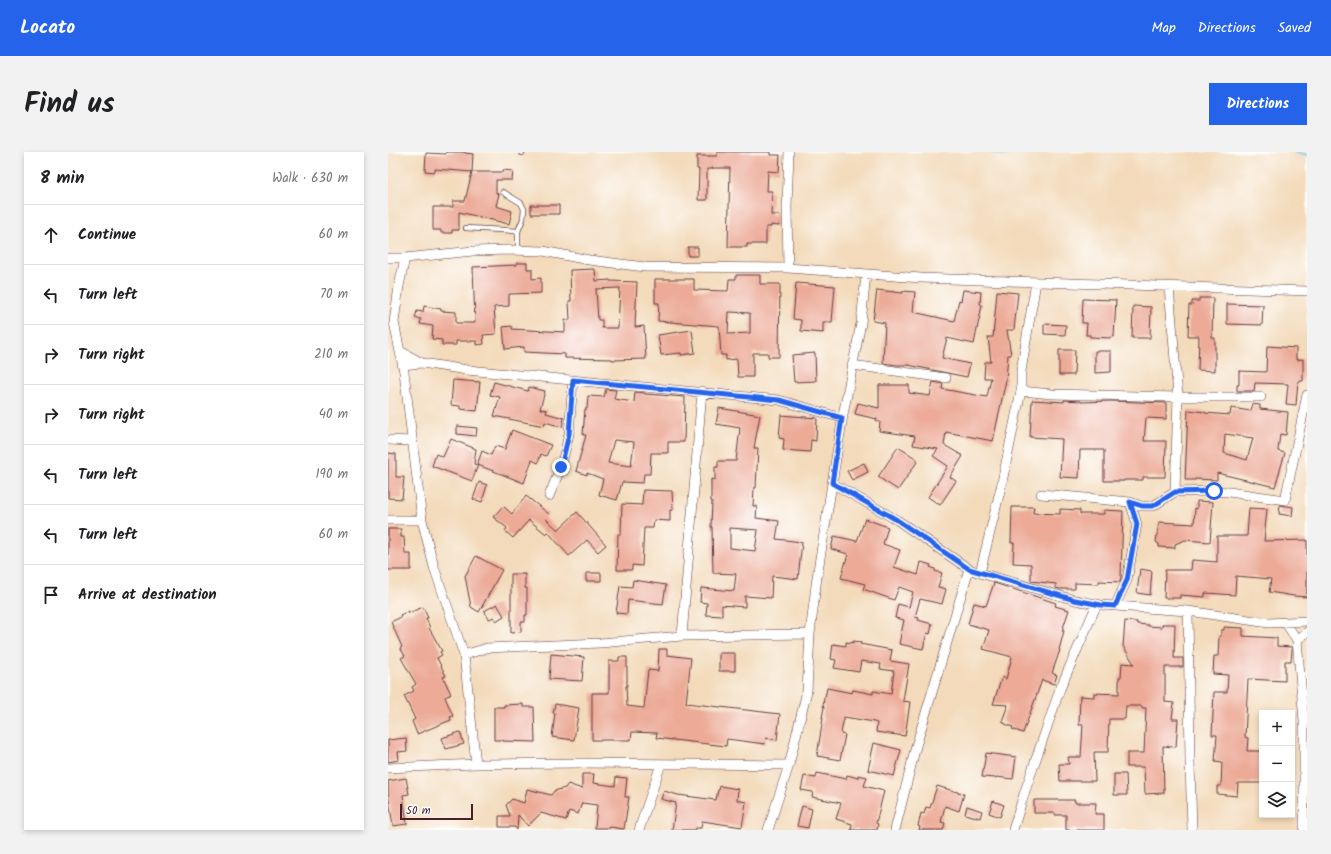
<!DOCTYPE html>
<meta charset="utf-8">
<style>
body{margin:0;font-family:Kalam,sans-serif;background:#f2f2f2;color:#202124}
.controls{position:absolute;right:12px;bottom:12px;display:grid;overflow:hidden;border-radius:0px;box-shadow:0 2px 6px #0003}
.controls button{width:36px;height:36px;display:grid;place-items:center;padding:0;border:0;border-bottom:1px solid #e0e0e0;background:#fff;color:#202124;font:20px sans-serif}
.scale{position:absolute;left:12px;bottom:10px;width:73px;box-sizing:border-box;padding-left:4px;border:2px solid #4a1f2b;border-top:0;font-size:11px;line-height:14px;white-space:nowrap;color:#4a1f2b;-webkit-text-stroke:3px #fff;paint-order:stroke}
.stop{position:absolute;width:12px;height:12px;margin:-9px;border:3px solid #2563eb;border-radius:50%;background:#fff}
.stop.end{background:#2563eb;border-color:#fff;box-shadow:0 1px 4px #0008}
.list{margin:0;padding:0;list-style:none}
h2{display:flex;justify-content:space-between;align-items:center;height:52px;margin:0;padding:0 16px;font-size:17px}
h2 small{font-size:13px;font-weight:400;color:#757577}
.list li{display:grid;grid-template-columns:26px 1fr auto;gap:12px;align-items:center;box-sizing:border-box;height:60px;padding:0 16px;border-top:1px solid #e0e0e0}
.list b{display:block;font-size:15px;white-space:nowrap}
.list em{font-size:13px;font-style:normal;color:#757577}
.icon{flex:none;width:22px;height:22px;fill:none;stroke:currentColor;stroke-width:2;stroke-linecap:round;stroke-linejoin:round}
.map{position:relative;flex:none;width:919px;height:678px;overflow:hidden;border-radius:0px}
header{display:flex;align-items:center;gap:24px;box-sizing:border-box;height:56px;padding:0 20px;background:#2563eb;color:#fff}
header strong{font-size:19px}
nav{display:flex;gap:22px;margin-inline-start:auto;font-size:14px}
.intro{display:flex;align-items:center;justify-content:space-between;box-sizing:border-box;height:96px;padding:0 24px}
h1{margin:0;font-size:28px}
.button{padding:10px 18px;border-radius:0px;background:#2563eb;color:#fff;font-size:14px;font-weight:700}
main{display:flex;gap:24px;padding:0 24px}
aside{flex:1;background:#fff;border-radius:0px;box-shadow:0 2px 6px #0003}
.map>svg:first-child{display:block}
</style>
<header>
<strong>Locato</strong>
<nav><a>Map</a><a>Directions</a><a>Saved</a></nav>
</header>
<div class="intro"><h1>Find us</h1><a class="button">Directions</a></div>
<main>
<aside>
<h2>8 min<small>Walk · 630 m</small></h2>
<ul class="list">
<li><svg class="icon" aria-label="ahead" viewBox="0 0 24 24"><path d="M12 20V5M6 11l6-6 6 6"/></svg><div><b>Continue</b></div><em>60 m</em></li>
<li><svg class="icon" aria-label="left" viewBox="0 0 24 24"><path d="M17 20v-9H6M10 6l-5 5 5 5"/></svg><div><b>Turn left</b></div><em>70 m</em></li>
<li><svg class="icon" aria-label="right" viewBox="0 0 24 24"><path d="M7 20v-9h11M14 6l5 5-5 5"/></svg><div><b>Turn right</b></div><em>210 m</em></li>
<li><svg class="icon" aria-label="right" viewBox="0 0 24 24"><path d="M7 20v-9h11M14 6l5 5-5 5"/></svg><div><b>Turn right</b></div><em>40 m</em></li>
<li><svg class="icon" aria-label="left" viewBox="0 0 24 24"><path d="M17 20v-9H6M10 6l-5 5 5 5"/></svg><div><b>Turn left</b></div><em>190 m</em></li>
<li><svg class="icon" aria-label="left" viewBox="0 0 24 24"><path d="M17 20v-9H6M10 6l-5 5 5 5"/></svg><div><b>Turn left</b></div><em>60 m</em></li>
<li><svg class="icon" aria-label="arrive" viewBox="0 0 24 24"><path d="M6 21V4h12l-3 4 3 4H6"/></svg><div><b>Arrive at destination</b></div></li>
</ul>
</aside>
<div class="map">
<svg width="919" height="678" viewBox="0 0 919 678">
<rect width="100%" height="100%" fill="#fff"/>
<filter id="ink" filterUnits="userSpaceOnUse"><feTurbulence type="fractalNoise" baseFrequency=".025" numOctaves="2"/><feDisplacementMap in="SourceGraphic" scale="8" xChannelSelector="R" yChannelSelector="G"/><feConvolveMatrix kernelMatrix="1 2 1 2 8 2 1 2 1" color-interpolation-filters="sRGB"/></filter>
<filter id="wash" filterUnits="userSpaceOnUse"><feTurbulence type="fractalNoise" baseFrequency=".012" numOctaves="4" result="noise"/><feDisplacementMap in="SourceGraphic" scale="16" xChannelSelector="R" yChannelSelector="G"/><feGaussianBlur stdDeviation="0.9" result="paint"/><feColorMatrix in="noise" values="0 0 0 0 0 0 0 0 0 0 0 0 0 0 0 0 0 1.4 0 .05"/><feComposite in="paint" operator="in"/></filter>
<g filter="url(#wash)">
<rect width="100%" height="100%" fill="#f3daba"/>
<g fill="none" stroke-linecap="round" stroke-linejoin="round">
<path stroke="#6dbae6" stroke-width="3" d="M603 0 616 3 626 0
M907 0 919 3"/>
</g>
<g id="blocks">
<path fill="#ecaa97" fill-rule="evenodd" d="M58 0H77V1L85 2 84 20H115V18L125 19 124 28H108V41L111 42 108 54 124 59 121 72 71 60V78H64V81H53V78H45V55H65V49H77L84 20 47 17V20L37 19 38 1 58 2Z
M329 0H382V3H392L391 20 380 19 379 39H384L383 63H392L391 74 383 73V75H378V92H359V95H340L342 16H324V17H319V48H310L311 17H309V4H329Z
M143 53H171V62H143Z
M300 95H310V104H300Z
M129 111H139V117H144V127L153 126V141L121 142V154L106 155 108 182 95 183 96 192 88 193V189H68V193H54V188L44 187 45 174 32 172 33 167 27 166 29 159 35 160 36 154 53 157V159L68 160V171H87L85 115 129 113Z
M207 117 208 129 222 128V129L249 130 247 175 256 174 258 207 224 208V207L177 206V202L136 200V195L117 197 115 175 124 174V177L177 180V168H182L181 149H183L182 118ZM232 136 230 176H214V168H210L208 137Z
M348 123H372V132H392L391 205H380V201H365V225H350L349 207 338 208V203H333L331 174 270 169 271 151H267V127H306V138L340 139 341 127H348ZM341 160 362 161V181L340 182Z
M408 131 447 134 444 170H435V181L413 179V168L405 167Z
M489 138 515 141V139L527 140 525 160 566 169 571 148 573 149 575 138 593 140 592 152 594 153 586 192 559 186 554 206 582 212 579 225 520 213H509L495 211 497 171 485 169Z
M609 139 630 141 626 178H619L623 203H620L618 228 605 289 558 280 556 293 575 304 562 325 568 329 552 353 540 345 560 314 545 304 550 297 525 293 527 284 491 279 492 270 488 269 489 267 467 262 470 251 491 256V233H521V241L542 244 545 230 555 232 554 237 599 245 603 226H596L597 210H603L600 185H605Z
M811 146H825L824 186H827V219L810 218 811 184H800L801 153H804V149H811Z
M695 147 728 148 726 185 723 184V186L702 185V183H698L699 171H694Z
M839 152 875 153 874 173 839 172Z
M745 154 763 155 762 186H744Z
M656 172 678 173 677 183 656 182Z
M304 178 307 201 293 203V201L273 203 270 183Z
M879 194 908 196V208L915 207V229H910L908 253 898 252 900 232 867 231 866 239H849V233H851V219L878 220Z
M671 198H687L686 223H671Z
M707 199H723V220L707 221Z
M427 201 428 229 406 230 404 203Z
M65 228 92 230 89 259 72 257V254L63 253Z
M106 230 140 239 141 235 157 239 152 257 159 258 158 261 176 266 174 275 157 270 156 274 106 264 112 245 102 243Z
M218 237 228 238 226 247 246 250 247 240 257 241V242L297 245 296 290H280V301H263L262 322H256L255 331 234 330 229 348 211 343 215 327 199 321V323L188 319 198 283H195L197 257H199L200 244 216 245ZM226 288 246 290 243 314 220 311Z
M644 248 676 250V248L693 249V250L722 249 778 251V267L758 266 756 289H778L777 325H755V328H736V329H716V298H692L691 326 672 325 674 287 642 285Z
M864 252 872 253V257L900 260 898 283 892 282 890 299 897 301 887 335 829 321V328L807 327V328H797L800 258 817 260V261L842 263 843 256 863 259ZM837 282 865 286 859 308 836 301Z
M331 256 372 263 366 296H370L368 336H366L365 354H369L368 366 391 369 388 387 414 390 410 427 384 424 383 446 357 444V455L334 453V464L318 463 319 451 312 450 313 436 346 439 348 422 325 421 324 375H323L324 349H323V327L327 328V315H330V309H348L352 276 328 272ZM342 376 370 378 367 399 342 396Z
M393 263 429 266 428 289 423 288 422 300 395 298 396 287 391 286Z
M69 274 89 276 88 284 69 282Z
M124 278 163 293 158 304 153 302 150 311 144 308 136 331 90 313 84 329 44 314 48 302 55 305 63 287 88 297 86 312 89 313 94 299 103 303 107 294 117 297Z
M510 295 529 307V310L510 338 490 325Z
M0 301 8 302V325H16L14 347 0 346Z
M476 311 480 320 464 328 459 319Z
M91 330 99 333 94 350 85 347Z
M255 338 284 339 285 358H282V369L266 368 265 376H256L254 414 244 413V418H229L230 382H233L234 352 254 353Z
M138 344 161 362 157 366 170 378 189 360 218 393 210 400 199 388 181 404 160 380 158 382 141 368 125 386 117 379 119 376 105 365 115 354 124 362Z
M809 349 825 350 822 390 797 388 787 392V396L771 395V392L768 390 771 370 806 372 807 356 809 357Z
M892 353 905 355 904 364 891 362Z
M624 355H646L645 361 672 362V357L692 358V362H716V358L735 359 733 425 732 430 711 429V432L687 431V437H672L668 436V432L643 429V412L625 411 626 391H623Z
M861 356 879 357 876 389 919 388V445L906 444 881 440 883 427 848 424 847 443 817 441V445L792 443V446H776L777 418H803L804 408 829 410V384H859Z
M477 367 500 375 495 392 512 398 506 415 530 423 533 410 543 413 542 415 547 417V419L554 421 550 435 558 437 554 452 532 447 527 465 531 466 530 468 544 472 542 482 539 481 535 497 511 492 516 468 507 466 510 452 521 455 525 440 511 435 506 448 475 437 477 432 453 426 460 402 443 397 446 384 469 389Z
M0 377H13V385H16L17 402H23V418H0Z
M88 404 114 418 91 460 83 455 77 424Z
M752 417 764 419 762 443 749 441Z
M198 421H213V429H198Z
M123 422H137V436H139V463H137V470H133V480L123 481Z
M245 428 278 433 275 452 240 448 239 462 228 461 232 434 244 435Z
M606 431 668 451 667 454 681 458 674 479H676L671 498H672L664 521 669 523 666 532 654 528 635 581 624 577 625 575 617 572V571L614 569 620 553 605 552 614 525 618 527 624 505 595 497 601 478 580 472 586 451 598 454Z
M109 452 116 464 108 469 106 465 101 467 96 459Z
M35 455 40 466H38L42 476H41L54 499 52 500 54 503 49 506 58 524 55 525 63 542 57 545 65 564 62 565 63 568 29 582 24 569 27 567 16 544 26 539 24 535 28 532 13 506 17 504 12 496 14 495 3 470 13 465 12 463 21 459V461Z
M737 469 749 470V472L760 473V474L774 475V472H787L786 506H795V515H777V550L786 551 784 567H790L788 595 775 594 776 641 757 642 756 615H739V601H756L758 556H754V554H738L737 567H721L720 600H706L707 629H672L671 612H681L680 605H693L695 573H691L692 544 706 545V541L731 542V525H733L734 511 746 512 735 494Z
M836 475 855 476V484L889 486V494L904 495V498L903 509H897V529L860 527 857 585 860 586 859 599H874V631H850L849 644 829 642V634H833L834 610 827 609 829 583H824L826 540H839L840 523 825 522 826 504H830L831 484H833V478H836Z
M465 489 473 490 472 492 504 498 502 509 521 512 515 549 522 550 517 584 488 580 489 571 486 570 456 565 453 582 457 583 452 608 429 604 435 566H434L436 555 435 554 436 545H437L439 536 464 541 465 538 485 542V539L503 542 506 519 492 517 493 512 473 509 471 520 446 516 448 508 443 507 445 492 458 494V490L465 491Z
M271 497H279V503L303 506 298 551 392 562 389 588 378 586 377 592 339 587 338 594 268 586 269 581 244 580 243 588H204V541H221V509H231V505H239V534H238L239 554 256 556 260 518 270 519Z
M331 501H347V519H331Z
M163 502 196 505 194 529 161 527Z
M135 552V555H146L147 590 115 589V588H106V555H116V553Z
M167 552 191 556 186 588 164 585 167 561H165Z
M72 580 76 592 58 597 54 586Z
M18 586 19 599 10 600 11 608 0 610V588Z
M486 591 513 598 506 624 480 618Z
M598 601 628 605 625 627 608 625V626L594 625Z
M429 621 458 627 459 623 470 626V623L479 625 476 634 496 639 488 671 490 672 489 678H463L464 672 448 667 453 651 424 645 425 640 413 638 416 624 428 626Z
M194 622H206L205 631 227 634 228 625 239 626 237 645H241L236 677 222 675V676H207L209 653 194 651 190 662 181 659 178 668 153 661 140 674 130 663 129 678 127 675H111V664H122L118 653 124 647 136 651 139 637 163 643 166 639 177 636 180 632 194 637Z
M726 622H738L739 643H726Z
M18 626 21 642 15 643 19 672 5 674 0 641V629Z
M332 634 350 637 349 648 358 650 354 675 314 669 313 676H308L307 678H284L288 651 273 647 276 639 290 643 328 648 330 638H331Z
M549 634 576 642 571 659 557 654 553 670 557 671 555 678H531L532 675 530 674 533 661 536 662 538 655 542 656Z
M646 648H687V651H708L707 662H716V678H678V663H667V661H646Z
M605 649 616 653 612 665 601 661Z
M414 654 424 657 420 676 409 674Z
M579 654 594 659 592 666 577 662Z"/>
</g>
</g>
<g filter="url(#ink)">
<use href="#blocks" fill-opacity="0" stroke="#633b40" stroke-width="1"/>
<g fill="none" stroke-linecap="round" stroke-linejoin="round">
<g stroke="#633b40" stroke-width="6">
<path id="service" d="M134 1V0
M115 40 133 51 136 57 135 67 130 79V98
M78 76 130 79"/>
</g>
<g stroke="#633b40" stroke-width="10">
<path id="minor" d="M0 106H17L85 99 122 98 155 99 201 108 257 115 400 116 533 126 919 139
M17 106 11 134 6 170 16 220 34 368 46 415 76 503 88 612
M400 116 399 54 401 0
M648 130 633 219V239L664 242 790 245H873
M781 135 790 245 787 340
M12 199 34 211
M14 213 34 211 79 218 391 248 454 266
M464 213 558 226
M0 288 24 289
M444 331 509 368 581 417 592 421 687 448 713 453 800 459 881 471 919 469
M653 342 742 350 753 354H765L787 340 826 339 841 340 897 348 919 243
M161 344 173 315 181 282 185 228
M0 368H34
M592 421 613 335 633 239
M727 454 739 428 749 372 742 350
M800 459 802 610 804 678
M897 470 909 488 916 569V678
M294 484 314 239
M909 488 919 480
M76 503 99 496 212 491 294 484 422 482
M0 616 88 612 195 611 401 613
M251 678 273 612
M380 678 401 613 419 539 422 482 429 425 455 263 473 171 478 122
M507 678 528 594 581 417
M625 678 636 642 672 537 709 452"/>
</g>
<use href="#service" stroke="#fff" stroke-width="4.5"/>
<use href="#minor" stroke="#fff" stroke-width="9"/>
</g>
</g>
<g fill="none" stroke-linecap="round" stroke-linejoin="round" filter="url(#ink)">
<path stroke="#2563eb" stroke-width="5" d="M173 315 181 282 185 228 391 248 454 266 444 331 509 368 581 417 687 448 713 453 727 454 739 428 749 372 742 350 754 354H765L787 340 826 339"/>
</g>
</svg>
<div class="controls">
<button>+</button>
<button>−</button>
<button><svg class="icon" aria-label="layers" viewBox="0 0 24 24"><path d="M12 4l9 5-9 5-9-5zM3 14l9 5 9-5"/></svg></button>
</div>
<div class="scale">50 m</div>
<div class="stop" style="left:826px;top:339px"></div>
<div class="stop end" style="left:173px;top:315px"></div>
</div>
</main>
